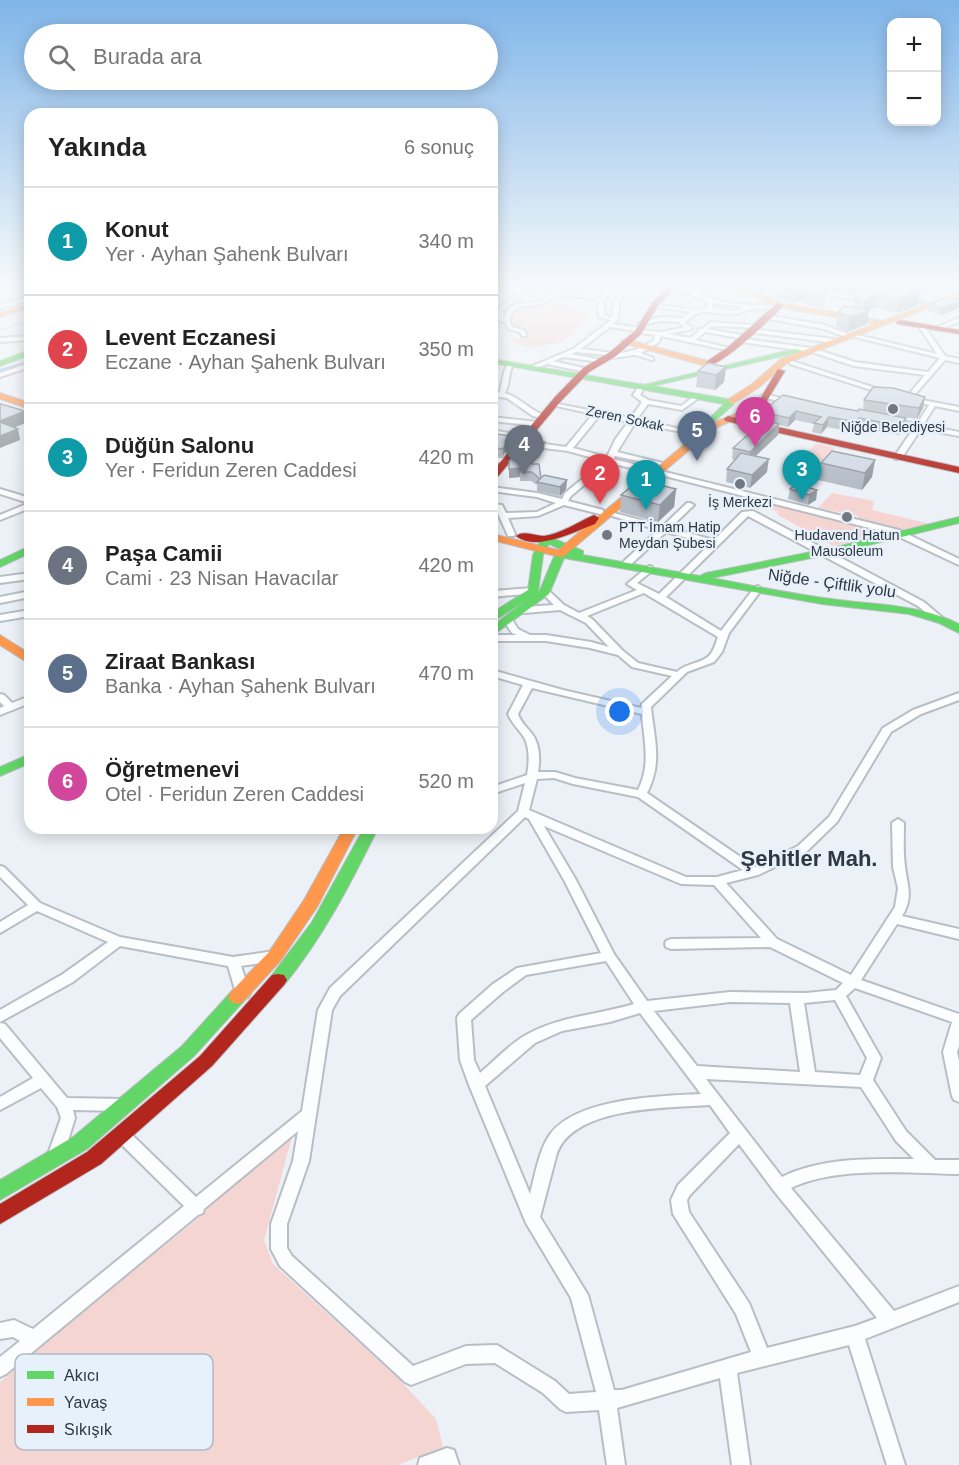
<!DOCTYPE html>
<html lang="tr">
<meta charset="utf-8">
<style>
body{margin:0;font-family:Helvetica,sans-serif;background:#f2f2f2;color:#222}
.controls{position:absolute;right:18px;top:18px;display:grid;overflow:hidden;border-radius:12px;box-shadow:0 3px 15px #0003}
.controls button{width:54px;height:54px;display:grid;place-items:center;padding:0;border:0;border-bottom:2px solid #e0e0e0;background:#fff;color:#222;font:30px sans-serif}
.you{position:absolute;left:620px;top:712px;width:21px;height:21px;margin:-15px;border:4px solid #fff;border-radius:50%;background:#1a73e8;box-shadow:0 0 0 9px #1a73e833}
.badge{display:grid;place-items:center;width:39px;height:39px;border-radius:50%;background:#72787f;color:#fff;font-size:20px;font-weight:700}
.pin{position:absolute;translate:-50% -50px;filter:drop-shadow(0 2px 3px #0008)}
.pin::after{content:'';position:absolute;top:32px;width:21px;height:18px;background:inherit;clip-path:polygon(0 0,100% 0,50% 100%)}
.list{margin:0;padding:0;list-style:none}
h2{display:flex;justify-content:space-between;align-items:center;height:78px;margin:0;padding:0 24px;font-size:26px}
h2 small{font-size:20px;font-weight:400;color:#767676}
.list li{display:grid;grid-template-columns:39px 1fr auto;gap:18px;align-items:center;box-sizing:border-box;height:108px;padding:0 24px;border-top:2px solid #e0e0e0}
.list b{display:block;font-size:22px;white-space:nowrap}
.list p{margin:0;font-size:20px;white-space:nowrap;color:#767676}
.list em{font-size:20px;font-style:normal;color:#767676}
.icon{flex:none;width:33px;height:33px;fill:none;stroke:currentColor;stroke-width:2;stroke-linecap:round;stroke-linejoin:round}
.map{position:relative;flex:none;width:959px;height:1465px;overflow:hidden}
.search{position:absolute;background:#fff;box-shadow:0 3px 15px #0003;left:24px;top:24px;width:474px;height:66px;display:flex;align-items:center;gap:15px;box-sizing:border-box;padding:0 21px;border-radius:33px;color:#767676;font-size:22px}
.panel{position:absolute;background:#fff;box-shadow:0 3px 15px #0003;left:24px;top:108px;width:474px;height:726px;border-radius:18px}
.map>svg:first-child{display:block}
</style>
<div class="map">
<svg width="959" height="1465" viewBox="0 0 959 1465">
<rect width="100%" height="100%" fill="#ecf1f7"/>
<path fill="#f5d5d2" d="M544 303C559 304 576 303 586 316L573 334 559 343 528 348 510 341 526 336 527 330 512 326 507 316C516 304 530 304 544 303Z
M816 443 835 448 822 461 803 457Z
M832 493 874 501 872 510 934 525 901 532 860 519 858 516 818 508Z
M765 501 889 533H890L833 546 778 515 777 511 759 506Z
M292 1137 264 1240 273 1264 399 1379 436 1419 443 1447 398 1465H0V1382L45 1342 190 1225 232 1186Z"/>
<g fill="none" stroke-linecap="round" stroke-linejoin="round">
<path stroke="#84b6ea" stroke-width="1.5" d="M0 370 30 361"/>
<g stroke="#b9bec4" stroke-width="4">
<path id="street" d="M539 286 560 287 557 289H539L527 292 515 300 503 311 504 319C509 300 522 305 537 302 544 300 548 294 554 292 561 289 593 294 600 298L603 295V292L593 286H599L608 291 609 295 604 300 605 316 612 317 613 302 624 286H628L619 302 618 319 613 324 640 328V330L662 332 685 327 680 324V322L661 321 642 325 639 323 661 317 682 318 690 312 655 307 653 306V304L696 310 707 308 706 302 691 294 667 292 665 289 694 292 701 286H706L698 294C722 305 752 306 778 305L781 307 778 309C769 309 758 308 749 310 744 311 740 314 735 314 716 317 701 303 685 323L692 327V329L669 334 690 338 699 331 698 329H702L711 322 754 325 757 327 756 328 712 326 708 329 747 336 748 337 745 339 812 348 855 362 928 372 940 358 855 337 858 335 937 354 920 328 925 327 945 356 959 359V363L945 360 912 398 959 407V411L935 406 923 425 959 432V436L921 429 901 459H895L894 457 914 428 888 421 891 419 917 424 929 405 905 399 925 375 854 366 812 352 741 342 738 340 739 339H745L705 332 696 340 734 349 731 351 661 336 659 342 641 353 653 358V360C647 360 640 355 634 355 625 356 617 358 608 358L606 355 576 352 571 354 602 360 599 362 564 357 553 361 588 369V371L586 372 547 364 534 369H530V367L573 349 611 320 599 317 598 301 593 299 557 295 543 304 519 307 511 313 510 320 512 327 524 330 526 336H522L520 332 508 329 505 322 499 321 497 311C509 298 522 289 539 286ZM712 303 745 307 734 311 713 308ZM610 327 637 331 635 332 655 335 654 340C626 359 612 352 581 349Z
M819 286H825L821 290 863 299 860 301 815 292Z
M783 290 785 293 759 298 756 296Z
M30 296V300L0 309V305Z
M766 315 825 325 852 336 849 338 824 329 764 318 763 317Z
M959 318V322L938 330 933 329Z
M751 329 835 339 838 341 835 343 749 332 748 331Z
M30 336V340L0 342V338Z
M792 361 888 392 889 393 884 394 790 364V362Z
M30 363V367L0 377V373Z
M508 363 513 364C508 374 510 384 505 393 520 398 530 410 545 416V418L533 416 507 398 492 396V392L499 393 500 391 504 372Z
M640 385 645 386 640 395 648 400 681 406 696 395H700V397L682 410 648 404 637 419 698 433V435L635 423 617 452 663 463 659 465 615 456 613 459 653 469V473L610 463 571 496 568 501 603 510V514H600L564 505 538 516 508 518 515 534 514 536H508L496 509 492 508V504L502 505 506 513 537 512 556 503 537 497 492 491V487L537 493 562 499 565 493 604 461 568 451 527 446 526 444 530 442 566 447 593 414 552 405V403L631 418 642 402 633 395ZM599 416 628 422 615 440 607 457 573 448Z
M764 394 793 401 794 402 791 404 762 397 761 396Z
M492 417 537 422 540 424 537 426 492 421Z
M492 430 526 436 530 438 526 440 492 434Z
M492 457 507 459 511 461 507 463 492 461Z
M657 470 899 530 959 559V565L893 534 657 474Z
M0 489 30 498V508L0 520V515L29 503 0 494Z
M687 503H690L694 505 670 528 714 540 742 512 753 511 924 602 944 619 942 621H936L918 606 748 516 666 597 721 631 755 587 758 586 762 589 729 633 722 652 714 662 687 672 651 707C654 739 663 762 647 793L755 867 798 846 829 817 883 728 913 710 959 693V700L921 714 891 732 837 822 806 852 758 875 726 883 777 939 851 975 895 907 898 888 893 867 892 823 898 819 904 823C904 837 903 852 905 866 907 886 914 896 902 916L959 929V939L897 924 861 980 959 1014V1046L957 1052 959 1061V1102L954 1100 952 1096 943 1052 952 1022 855 988 846 996 881 1058 873 1080 906 1131 935 1160H959V1174C910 1173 835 1166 791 1188L894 1311 959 1286V1302L865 1339 905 1465H887L849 1345 737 1373 750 1465H732L720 1378 617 1408 625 1465H607L599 1410 566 1412 560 1409 543 1393 495 1363 466 1364 411 1385 405 1382 280 1266 271 1249V1224L293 1161 298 1131 204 1209 203 1213 198 1215 6 1374 0 1377V1357L20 1341 13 1337 0 1339V1323L14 1320 33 1329 184 1206 117 1140 114 1135 117 1130 122 1129 127 1130 196 1197 302 1111 318 1010 330 988 518 811 525 783 492 794V787L527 775C529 764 530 750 525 739 520 730 512 724 508 714L523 685 492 676V670L563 690 641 708 642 704 672 676 632 667 618 655 590 648 546 641H492V635H517L512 633 503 620 508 617 511 618 518 629 530 635H546L591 642 609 647 586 623 560 610 524 613 519 610 524 607 554 605 541 592 545 589 548 590 564 605 579 613 637 590 627 584 649 566 652 567V571L637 583 659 594 710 544 666 532 628 567H622V563L658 530 606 514 610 512 663 526ZM644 593 718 637C716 642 715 647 712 652 705 664 687 662 677 672L638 663 622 650 592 619 587 616ZM532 688 642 714C644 741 651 765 638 790L575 778 555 772H538C540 760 540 744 532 734 527 727 521 723 518 714ZM554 778 573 784 638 797 743 870 717 877H686L529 810 537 779ZM525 817 529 819 564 880 601 953 517 968 493 984 459 1014 457 1018 460 1060 469 1085 526 1223 571 1298 596 1392 569 1394 555 1381 497 1345 466 1346 413 1366 292 1256 287 1248V1224L309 1161 332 1010 340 996ZM544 826 681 884 714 885 761 938 671 939 666 941 665 944 666 947 671 949 770 947 843 983 836 990 806 993 730 992 647 1001 614 954 576 880ZM606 961 634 1004C598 1015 559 1016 526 1035 511 1043 494 1061 480 1073L474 1060 471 1020 503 992 526 975ZM835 1000 867 1058 860 1075 815 1072 804 1003ZM730 1002 790 1003 800 1072 697 1066 654 1011ZM640 1013 701 1094C659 1096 579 1098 551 1133 539 1149 535 1175 530 1194L485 1086 535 1043 562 1031 610 1022ZM706 1079 861 1087 896 1141 914 1159C871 1159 822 1157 782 1177ZM710 1105 730 1133 678 1185 671 1200 673 1214 736 1314 751 1352 622 1390H614L588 1295 540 1217 557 1153C575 1106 668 1108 710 1105ZM739 1144 774 1191 877 1318 855 1326 767 1348 749 1303 689 1212 687 1200 690 1195Z
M30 573V579L0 583V577Z
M533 588 537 591 536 593 492 597V591Z
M30 591V597L0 603V597Z
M30 610V616L0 621V615Z
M30 648V654L22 657 17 654Z
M0 694 4 695 12 703 30 696V703L0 715V708L4 706 0 702Z
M0 866 4 867 40 903 120 937 233 957 275 951 280 953 282 956 280 959 275 961 241 966 250 993 248 997 243 998 238 997 236 993 228 966 120 946 73 982 0 1022V1010L63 974 108 942 37 911 0 933V922L28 905 0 877Z
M0 1023 5 1024 67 1098 125 1099 130 1101 132 1105 130 1109 125 1111 73 1110 75 1118 63 1157 60 1162 55 1164 50 1162 47 1157 61 1118 57 1107 41 1088 0 1110V1097L33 1078 0 1038Z
M447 1448 454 1450 459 1465H418L420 1458Z"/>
</g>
<g stroke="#b9bec4" stroke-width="2">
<path id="fast" d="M875 286H884L934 305 927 307Z
M795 349 808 353 804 355 795 353 653 386 733 400V405L710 425 706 422 724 404 492 363V359L644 385Z
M30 350V355L0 366V361Z
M959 517V523L836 553 712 578C754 586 796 595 839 600 880 605 921 605 959 624V633L939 623 909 614 822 604 564 558 549 594 492 636V626L527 600 492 622V613L528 590 533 555 542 537H550L583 551V555L700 576 706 573 836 547ZM549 544 567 552H556L540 590 538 592 543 555Z
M30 546V553L0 567V560Z
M30 754V763L0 776V767Z
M364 828H378C351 883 323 937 284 985L278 986 272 985 269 980 272 975 312 922Z
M237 990 243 992 246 997 243 1002 194 1056 87 1149 0 1200V1180L73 1137 182 1046 231 992Z"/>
</g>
<g stroke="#b9bec4" stroke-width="2">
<path id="slow" d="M731 286H739L782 303 883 321 959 292V296L787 363 758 388 732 404 728 401 729 399 752 384 781 359 875 324 777 307Z
M30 304V308L0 317V313Z
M625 339 712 362 722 369 715 371 706 366 622 343 621 341Z
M0 393 30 403V409L0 399Z
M753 407 760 409 715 428 564 556 560 557 492 540V534L558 550 709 424Z
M0 635 30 654V664L0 645Z
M344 828H358L317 907 281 960 243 1002 237 1004 231 1002 228 997 231 992 269 952 304 900Z"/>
</g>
<g stroke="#b9bec4" stroke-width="2">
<path id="jam" d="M669 286H676L658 306 641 334 616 356 589 372 561 401 495 480 492 481V472L555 397 583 368 610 352 635 331 652 303Z
M777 303 784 305C772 318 721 367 706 366V362L728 347Z
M900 320 959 330V334L897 324 896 322Z
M778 369 785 371 762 409H756L755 407Z
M728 416 959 467V473L725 421 724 419Z
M594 515 599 518 595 524C573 532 537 552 516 536 524 530 534 536 544 536 561 534 580 521 594 515Z
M278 974 284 975 287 980 284 985 212 1066 101 1164 0 1224V1204L87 1152 200 1056 272 975Z"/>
</g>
<use href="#street" fill="#fcfdfe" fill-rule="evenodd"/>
<use href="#fast" fill="#63d668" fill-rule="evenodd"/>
<use href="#slow" fill="#ff974d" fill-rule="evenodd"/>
<use href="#jam" fill="#b3261e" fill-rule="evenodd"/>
<path stroke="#cfd1d3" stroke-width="1.5" d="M0 330 30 321"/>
</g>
<path fill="#b3bbc5" d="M741 286H822L826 295 824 308 808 305 805 299 793 303 774 297 775 290 761 292Z
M826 286H865L853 295 826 289Z
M871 286 920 292 917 306 897 313 874 307 869 310 867 324 847 332 836 327 838 313 852 307 854 299Z
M959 300V308L941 315 928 311 929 304Z
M726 367 724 382 715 390 696 387 698 371Z
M864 400 923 408 917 419 891 415 904 427 899 435 857 427 854 432 827 427 821 434 812 432 814 424 795 420 788 427 779 425 778 435 756 456 767 472 750 488 726 482 727 469 735 460 732 459 733 448 754 429 755 424 759 421 756 420 757 411 769 406 835 407 858 411 863 410Z
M492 440 511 443 503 456H493L496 464 492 469Z
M544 450 532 464 541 478 567 480 566 489 560 496 537 491V485L531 481H520V477L509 478V461Z
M875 460 872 477 862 490 818 480 821 463Z
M676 489 674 507 658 522 620 512 621 495Z
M790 489 817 490 816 500 808 505 788 499Z"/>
<path fill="#9299a0" d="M762 286H776L775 290 761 292Z
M807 286 805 299 793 303 795 290Z
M855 286H865L853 295Z
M920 292 917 306 897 313 899 299Z
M876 293 874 307 869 310 867 324 847 332 850 317 863 313 865 301Z
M959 302V308L941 315 942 308Z
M726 367 724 382 715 390 716 375Z
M925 397 923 408 917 419 919 408Z
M25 411 28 422 1 433 0 421Z
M796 411 795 420 788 427 789 418Z
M829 417 827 427 821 434 823 425Z
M859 418 857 427 854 432 856 422Z
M906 418 904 427 899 435 901 426Z
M779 424 778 435 748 463 750 452Z
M18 429 20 440 0 448V436Z
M511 436V443L503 456V449Z
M545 442 544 450 524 473V464Z
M496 456V464L492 469V461Z
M769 459 767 472 750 488 752 475Z
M875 460 872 477 862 490 865 473Z
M520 468V477L509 478V469Z
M567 480 566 489 560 496V487Z
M676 489 674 507 658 522 660 505Z
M817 490 816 500 808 505 809 495Z"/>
<path fill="#d0dae5" stroke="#9299a0" stroke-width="1.5" d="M780 286H822L826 295 809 292 807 286 795 290Z
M871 286H903L920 292 899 299 876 293 865 301 854 299Z
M949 297 959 300V302L942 308 929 304Z
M844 306 869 310 850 317 838 313Z
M708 363 726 367 716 375 698 371Z
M873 387 893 388 925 397 919 408 864 400Z
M783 395 835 407 858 411 859 409 906 418 901 426 859 418 856 422 829 417 823 425 814 423 821 417 796 411 789 418 757 411 764 405 769 406Z
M0 404H1L25 411 0 421Z
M760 420 779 424 750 452 733 448 759 425 755 424Z
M0 422 18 429 0 436Z
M497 434 511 436 503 449 492 448V440Z
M529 440 545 442 524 464H539L541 478 544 475 567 480 560 487 537 482 540 479 532 472H521L520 468 509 469V461Z
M832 451 875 460 865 473 821 463Z
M741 453 769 459 752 475 727 469Z
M492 455 496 456 492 461Z
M639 480 676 489 660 505 621 495Z
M796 484 817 490 809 495 790 489Z"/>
<linearGradient id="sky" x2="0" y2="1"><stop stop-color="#80b5e9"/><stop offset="0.58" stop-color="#f6f9fb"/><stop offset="1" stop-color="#f6f9fb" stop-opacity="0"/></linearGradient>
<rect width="959" height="491" fill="url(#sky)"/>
<g fill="#72787f" stroke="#e7f1fc" stroke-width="2">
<circle cx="893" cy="409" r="6"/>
<circle cx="740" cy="484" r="6"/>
<circle cx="847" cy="517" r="6"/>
<circle cx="607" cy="535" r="6"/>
</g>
<g text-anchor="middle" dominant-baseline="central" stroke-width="4.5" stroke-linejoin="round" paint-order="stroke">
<g font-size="14" fill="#30373e" stroke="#e7f1fc">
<text transform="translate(625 418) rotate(12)">Zeren Sokak</text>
</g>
<g font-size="14" fill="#30373e" stroke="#e7f1fc">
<text x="893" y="427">Niğde Belediyesi</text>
<text x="740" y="502">İş Merkezi</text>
<text x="619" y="527" text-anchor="start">PTT İmam Hatip<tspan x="619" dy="16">Meydan Şubesi</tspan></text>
<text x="847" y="535">Hudavend Hatun<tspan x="847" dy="16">Mausoleum</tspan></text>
</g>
<g font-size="16" fill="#30373e" stroke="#e7f1fc">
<text transform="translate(832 583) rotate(8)">Niğde - Çiftlik yolu</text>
</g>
<g font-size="22" font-weight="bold" fill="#30373e" stroke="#e7f1fc">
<text x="809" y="858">Şehitler Mah.</text>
</g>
</g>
<rect x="15" y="1354" width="198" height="96" rx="9" fill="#e7f1fc" stroke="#b0b9c3" stroke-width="1.5"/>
<rect x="27" y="1371" width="27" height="8" fill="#63d668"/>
<rect x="27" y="1398" width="27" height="8" fill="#ff974d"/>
<rect x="27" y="1425" width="27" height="8" fill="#b3261e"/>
<g font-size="16" fill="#30373e">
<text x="64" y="1381">Akıcı</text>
<text x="64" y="1408">Yavaş</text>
<text x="64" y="1435">Sıkışık</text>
</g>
</svg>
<div class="controls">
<button>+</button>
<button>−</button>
</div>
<div class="you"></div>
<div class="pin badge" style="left:646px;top:510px;background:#0f9aa8">1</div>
<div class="pin badge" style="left:600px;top:504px;background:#e0444e">2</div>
<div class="pin badge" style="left:802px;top:500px;background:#0f9aa8">3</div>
<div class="pin badge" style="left:524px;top:475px;background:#6b7280">4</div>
<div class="pin badge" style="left:697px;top:461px;background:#5c6f8a">5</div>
<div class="pin badge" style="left:755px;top:447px;background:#d1479c">6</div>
<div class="search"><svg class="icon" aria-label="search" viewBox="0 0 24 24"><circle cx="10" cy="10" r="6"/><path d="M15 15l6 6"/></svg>Burada ara</div>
<section class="panel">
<h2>Yakında<small>6 sonuç</small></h2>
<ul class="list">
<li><span class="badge" style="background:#0f9aa8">1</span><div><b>Konut</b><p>Yer · Ayhan Şahenk Bulvarı</p></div><em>340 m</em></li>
<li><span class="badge" style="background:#e0444e">2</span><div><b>Levent Eczanesi</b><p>Eczane · Ayhan Şahenk Bulvarı</p></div><em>350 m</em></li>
<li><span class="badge" style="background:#0f9aa8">3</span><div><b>Düğün Salonu</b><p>Yer · Feridun Zeren Caddesi</p></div><em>420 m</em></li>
<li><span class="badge" style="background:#6b7280">4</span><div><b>Paşa Camii</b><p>Cami · 23 Nisan Havacılar</p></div><em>420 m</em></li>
<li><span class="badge" style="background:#5c6f8a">5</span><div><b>Ziraat Bankası</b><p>Banka · Ayhan Şahenk Bulvarı</p></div><em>470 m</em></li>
<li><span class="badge" style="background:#d1479c">6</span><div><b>Öğretmenevi</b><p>Otel · Feridun Zeren Caddesi</p></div><em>520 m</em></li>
</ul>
</section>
</div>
